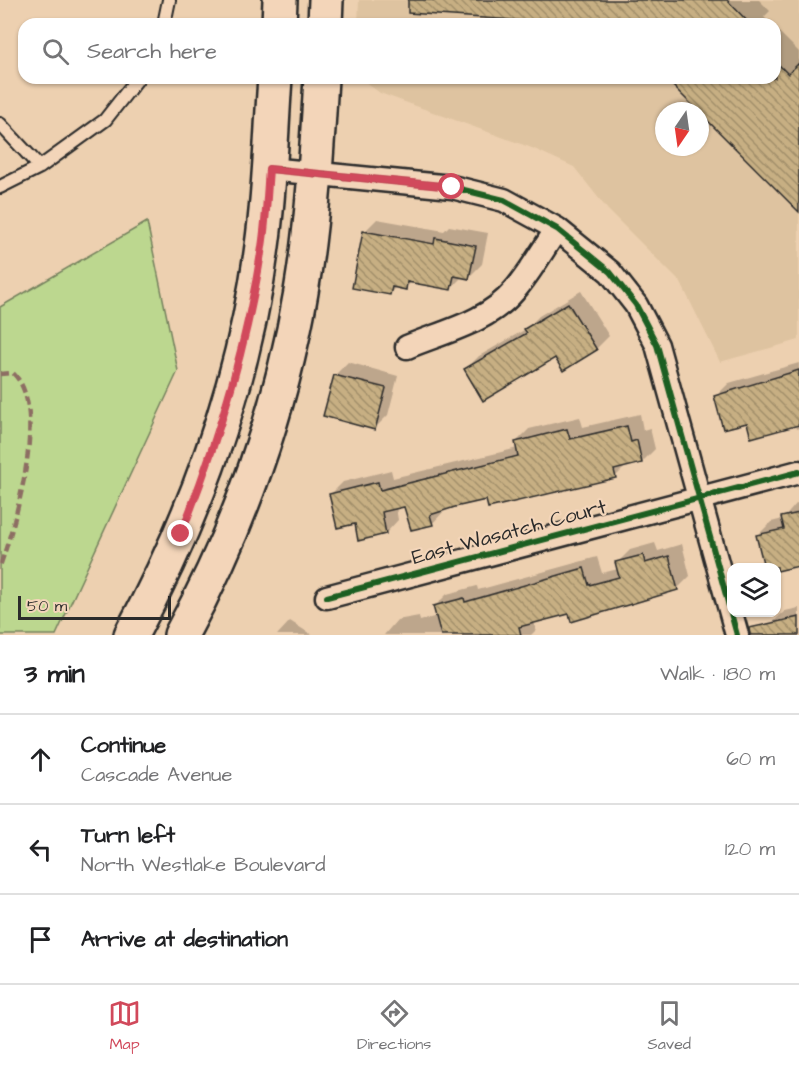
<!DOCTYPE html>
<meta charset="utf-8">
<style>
body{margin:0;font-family:"Architects Daughter",sans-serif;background:#f6f6f6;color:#202124}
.controls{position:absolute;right:18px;bottom:18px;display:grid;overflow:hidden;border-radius:12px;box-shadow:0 2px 4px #0004}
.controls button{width:54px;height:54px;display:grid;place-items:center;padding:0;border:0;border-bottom:2px solid #e0e0e0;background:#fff;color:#202124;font:30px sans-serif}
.compass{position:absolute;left:655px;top:102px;width:54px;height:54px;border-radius:50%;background:#fff;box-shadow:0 2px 4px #0004;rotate:193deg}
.scale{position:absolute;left:18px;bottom:15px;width:153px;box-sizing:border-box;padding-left:6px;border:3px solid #2b2b2b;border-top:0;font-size:16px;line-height:21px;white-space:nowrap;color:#2b2b2b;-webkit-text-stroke:4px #f3d5b9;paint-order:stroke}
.stop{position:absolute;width:18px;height:18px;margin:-14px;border:4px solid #d1495b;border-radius:50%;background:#fff}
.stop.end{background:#d1495b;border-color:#fff;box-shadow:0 2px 6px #0008}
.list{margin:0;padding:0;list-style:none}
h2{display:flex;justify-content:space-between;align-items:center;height:78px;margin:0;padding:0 24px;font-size:26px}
h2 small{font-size:20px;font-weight:400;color:#757577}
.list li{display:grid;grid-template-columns:39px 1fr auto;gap:18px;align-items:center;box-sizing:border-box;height:90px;padding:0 24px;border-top:2px solid #e0e0e0}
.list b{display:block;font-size:22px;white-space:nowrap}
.list p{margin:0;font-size:20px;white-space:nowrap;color:#757577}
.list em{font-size:20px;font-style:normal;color:#757577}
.icon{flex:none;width:33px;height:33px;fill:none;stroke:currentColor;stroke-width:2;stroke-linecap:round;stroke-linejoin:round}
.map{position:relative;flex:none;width:799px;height:635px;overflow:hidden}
.search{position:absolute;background:#fff;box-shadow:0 2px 4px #0004;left:18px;right:18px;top:18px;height:66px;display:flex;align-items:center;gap:15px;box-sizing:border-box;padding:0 21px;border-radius:18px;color:#757577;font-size:22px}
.sheet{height:348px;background:#fff}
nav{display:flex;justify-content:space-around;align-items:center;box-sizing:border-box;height:84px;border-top:2px solid #e0e0e0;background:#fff;font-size:16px;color:#757577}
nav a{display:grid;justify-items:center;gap:3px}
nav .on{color:#d1495b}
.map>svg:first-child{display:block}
</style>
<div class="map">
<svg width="799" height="635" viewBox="0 0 799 635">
<defs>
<pattern id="building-back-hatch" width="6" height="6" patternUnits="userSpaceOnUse" patternTransform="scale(1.5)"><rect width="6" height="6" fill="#c7af83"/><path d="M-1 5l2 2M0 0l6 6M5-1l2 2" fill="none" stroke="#a28f6b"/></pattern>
</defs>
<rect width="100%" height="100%" fill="#edd0b0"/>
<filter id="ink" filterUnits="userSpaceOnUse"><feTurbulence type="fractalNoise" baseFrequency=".0167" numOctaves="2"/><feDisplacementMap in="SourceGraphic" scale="12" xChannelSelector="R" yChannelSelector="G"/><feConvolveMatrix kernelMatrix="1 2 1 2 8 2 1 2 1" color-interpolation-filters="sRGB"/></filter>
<g filter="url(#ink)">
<path fill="#dec3a0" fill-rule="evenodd" d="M359 0H799V340L720 362 681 283 608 210 574 167 532 148 380 93 360 78H775V24H358ZM664 111H700V147H664Z"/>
<path fill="#bcd78f" stroke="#74815d" stroke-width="1.5" d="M147 222 178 371 56 635H0V307Z"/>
<path fill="#0003" d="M427 0H759L770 11 764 17 771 24H593Z
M775 28 799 52V210L667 78H775Z
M377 219 444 231 449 226 488 233 482 264 469 277 463 276 451 288 413 281 405 288 396 287 390 293 364 232Z
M581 291 609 336 596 349 466 369 479 356 526 329 539 316Z
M348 362 398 376 388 415 375 428 335 375Z
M799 363V428L796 429 795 424 748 421 716 396 729 383Z
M640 414 643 430 650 428 655 449 642 462 627 465 615 477 488 498 445 510 432 524 405 505 396 507 398 520 386 533 356 522 330 495 343 482 391 470 393 478 518 448 516 442 529 429 580 417 583 427Z
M796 504H799V564L776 570 765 568 758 535 771 522 783 519Z
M655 543 658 551 682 544 690 576 677 589 533 621 536 630 531 635H384L397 620 419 616 420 621 437 616 434 607 447 594 477 586 478 590 597 557 602 573 618 569 617 563 630 550Z
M799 608V635H775L772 623 785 611Z
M290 621 312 635H277Z"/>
<path fill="url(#building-back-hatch)" stroke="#2b2b2b" stroke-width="1.5" d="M408 0H727L750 24H571L408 13Z
M775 61 788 74 799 63V212L665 78H775Z
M363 231 434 244 435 238 476 246 469 279 454 276 451 290 407 282 406 290 392 287 390 295 352 288Z
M568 303 597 350 563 371 555 358 483 401 464 369 527 333 524 329Z
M799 370V425L751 438 747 423 723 429 714 396Z
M334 375 386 388 375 430 323 416Z
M627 426 631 442 637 440 642 463 614 470 616 478 488 508 486 500 455 507 430 515 433 525 411 530 404 507 382 512 386 534 358 541 355 524 337 528 329 494 378 482 380 490 518 456 515 442 567 429 570 439Z
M799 513V566L777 571V567H764L756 535 784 529 781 517Z
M643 555 645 563 669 556 678 590 571 622 569 614 519 627 521 635H441L433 606 464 598 465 602 584 568 589 585 619 577 615 562Z
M799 617V635H750L749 628Z"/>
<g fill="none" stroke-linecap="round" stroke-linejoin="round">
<g stroke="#2b2b2b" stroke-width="16">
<path id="service" d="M164 24 169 0
M0 124 40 167
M0 187 40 167 105 120 138 78"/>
</g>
<g stroke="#2b2b2b" stroke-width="27">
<path id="minor" d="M269 169 452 187 504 200 557 229 610 272 636 305 657 345 737 635
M407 347C443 332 488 322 514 291 530 273 543 249 557 229
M327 597 799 472"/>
</g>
<g stroke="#2b2b2b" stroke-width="38">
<path id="secondary" d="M279 24 280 0
M325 24 326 0
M131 635C196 514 244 382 262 246 270 190 271 134 275 78
M181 635C239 529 281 411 301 292 313 221 317 149 321 78"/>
</g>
<use href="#service" stroke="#f3d5b9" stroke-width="12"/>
<use href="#minor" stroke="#f3d5b9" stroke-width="22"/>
<use href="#secondary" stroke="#f3d5b9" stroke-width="33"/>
<path stroke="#8d6e63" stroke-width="4.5" stroke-dasharray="9 4.5" stroke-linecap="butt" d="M0 374 13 373C50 408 15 524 0 566"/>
<g stroke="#f3d5b9" stroke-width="10">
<path id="cycleway" d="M269 169 452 187 504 200 557 229 610 272 636 305 657 345 737 635
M327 597 799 472"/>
</g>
<use href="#cycleway" stroke="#1b5e20" stroke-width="6"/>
</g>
</g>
<g fill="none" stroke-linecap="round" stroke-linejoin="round" filter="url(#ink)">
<path stroke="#d1495b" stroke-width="8" d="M181 534C218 441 247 346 262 247 266 221 267 195 269 169L452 187"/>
</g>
<g text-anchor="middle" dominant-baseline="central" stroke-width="4.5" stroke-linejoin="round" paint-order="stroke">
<g font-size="21" fill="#2b2b2b" stroke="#f3d5b9">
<text transform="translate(509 532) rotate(-15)">East Wasatch Court</text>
</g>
</g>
</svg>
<div class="controls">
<button><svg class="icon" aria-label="layers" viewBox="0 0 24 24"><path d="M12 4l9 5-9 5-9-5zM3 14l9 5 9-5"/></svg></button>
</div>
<svg class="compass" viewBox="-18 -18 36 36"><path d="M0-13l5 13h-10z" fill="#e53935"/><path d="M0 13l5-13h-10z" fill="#757577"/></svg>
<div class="scale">50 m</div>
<div class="stop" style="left:452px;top:187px"></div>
<div class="stop end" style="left:181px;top:534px"></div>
<div class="search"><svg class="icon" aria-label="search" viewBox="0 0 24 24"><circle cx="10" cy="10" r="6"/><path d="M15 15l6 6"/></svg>Search here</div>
</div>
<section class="sheet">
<h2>3 min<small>Walk · 180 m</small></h2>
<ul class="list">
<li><svg class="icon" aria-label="ahead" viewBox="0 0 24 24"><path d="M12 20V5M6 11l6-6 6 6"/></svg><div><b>Continue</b><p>Cascade Avenue</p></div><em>60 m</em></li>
<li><svg class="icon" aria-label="left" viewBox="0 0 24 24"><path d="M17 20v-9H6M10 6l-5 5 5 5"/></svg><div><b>Turn left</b><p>North Westlake Boulevard</p></div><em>120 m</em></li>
<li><svg class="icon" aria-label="arrive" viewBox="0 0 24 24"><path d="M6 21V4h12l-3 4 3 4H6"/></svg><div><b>Arrive at destination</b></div></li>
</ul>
</section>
<nav>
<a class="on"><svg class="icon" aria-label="map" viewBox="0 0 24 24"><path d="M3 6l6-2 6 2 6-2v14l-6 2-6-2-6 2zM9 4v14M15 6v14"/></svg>Map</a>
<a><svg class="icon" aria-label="directions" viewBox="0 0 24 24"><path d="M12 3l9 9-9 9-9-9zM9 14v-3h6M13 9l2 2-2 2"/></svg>Directions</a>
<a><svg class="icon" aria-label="saved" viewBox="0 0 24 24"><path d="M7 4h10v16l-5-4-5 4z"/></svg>Saved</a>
</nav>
